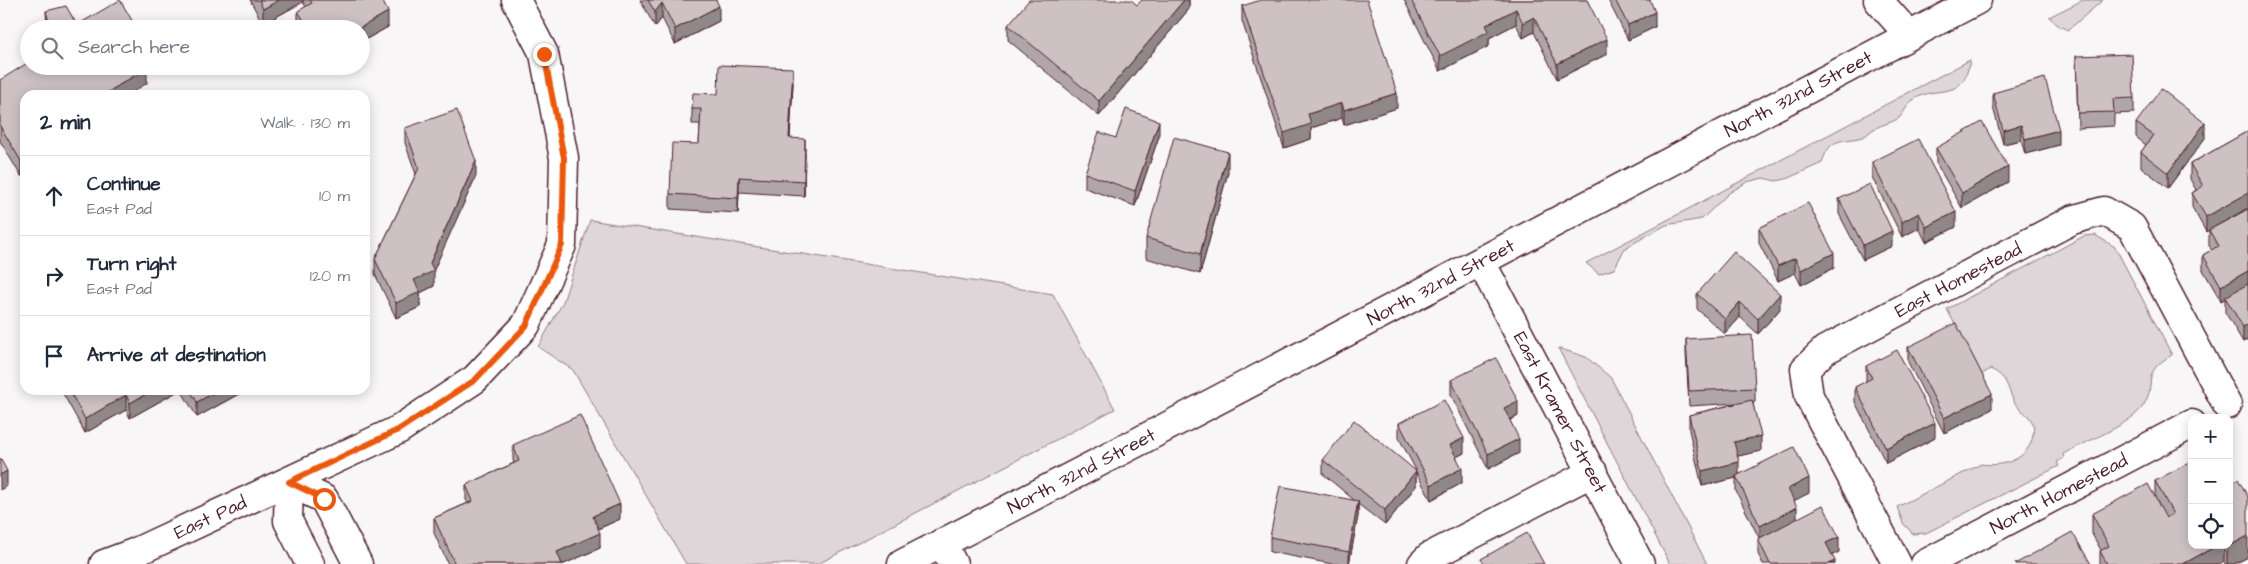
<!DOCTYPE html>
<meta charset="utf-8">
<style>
body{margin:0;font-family:"Architects Daughter",sans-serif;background:#f2f2f3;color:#1f2937}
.controls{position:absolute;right:15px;bottom:15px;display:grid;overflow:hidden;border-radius:10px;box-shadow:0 2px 12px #0003}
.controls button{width:45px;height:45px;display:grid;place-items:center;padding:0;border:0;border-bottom:1px solid #e0e1e3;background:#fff;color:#1f2937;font:25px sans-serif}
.stop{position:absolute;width:15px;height:15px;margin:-11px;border:4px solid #ea580c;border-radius:50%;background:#fff}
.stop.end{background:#ea580c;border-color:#fff;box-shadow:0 1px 5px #0008}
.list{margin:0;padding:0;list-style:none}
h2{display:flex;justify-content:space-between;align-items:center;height:65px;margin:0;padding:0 20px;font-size:21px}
h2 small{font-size:16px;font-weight:400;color:#747a83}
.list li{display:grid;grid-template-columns:32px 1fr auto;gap:15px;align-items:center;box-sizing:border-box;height:80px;padding:0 20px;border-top:1px solid #e0e1e3}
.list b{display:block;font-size:19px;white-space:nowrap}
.list p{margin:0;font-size:16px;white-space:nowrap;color:#747a83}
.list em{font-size:16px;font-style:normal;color:#747a83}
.icon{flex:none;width:28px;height:28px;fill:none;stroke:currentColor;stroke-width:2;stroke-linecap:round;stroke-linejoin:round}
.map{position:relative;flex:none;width:2248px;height:564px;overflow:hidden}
.search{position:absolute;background:#fff;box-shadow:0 2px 12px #0003;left:20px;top:20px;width:350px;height:55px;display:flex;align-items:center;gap:12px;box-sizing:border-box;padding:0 18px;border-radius:28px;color:#747a83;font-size:19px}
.panel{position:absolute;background:#fff;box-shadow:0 2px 12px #0003;left:20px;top:90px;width:350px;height:305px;border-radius:15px}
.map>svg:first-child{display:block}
</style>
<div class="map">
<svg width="2248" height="564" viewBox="0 0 2248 564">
<rect width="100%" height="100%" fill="#f8f6f7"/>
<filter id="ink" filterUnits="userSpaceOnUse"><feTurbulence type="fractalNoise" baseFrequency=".02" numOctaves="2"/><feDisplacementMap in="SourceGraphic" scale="10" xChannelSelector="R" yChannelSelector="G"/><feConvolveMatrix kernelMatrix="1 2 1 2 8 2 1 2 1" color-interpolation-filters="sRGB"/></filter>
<g filter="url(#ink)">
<path fill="#ded6d9" stroke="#947a82" d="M2083 0H2103L2068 30 2059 26 2049 17Z
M1970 60C1963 104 1938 83 1913 100 1907 104 1904 113 1899 118 1892 123 1882 124 1874 129 1870 131 1867 136 1862 137 1840 143 1830 136 1822 163L1786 179 1776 181 1763 178 1747 182 1729 193 1702 219 1666 225 1625 248 1614 269 1599 274 1586 263Z
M590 220 1053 294 1115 409 818 564H686L573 370 538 347 563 302Z
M2095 235 2115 247 2172 355C2139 373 2158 384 2143 406 2132 424 2083 443 2063 454L2064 458 2057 462 2059 466 1926 533 1913 534 1903 523 1897 507 1981 464C2003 467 2029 460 2033 435 2034 430 2034 424 2031 420 2028 414 2021 411 2017 406 2006 391 2011 378 1990 369L1981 375 1947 309 2084 236Z
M1558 348 1586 357 1611 378 1707 564H1670Z"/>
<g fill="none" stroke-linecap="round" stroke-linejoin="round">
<g stroke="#4a1f2b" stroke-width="31">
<g id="street">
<path d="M1878 0 1909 35"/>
<path id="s1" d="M1481 262 1640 564"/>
<path d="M942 543 953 564"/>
<path id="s2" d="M104 564 136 552 398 430 475 379 526 325 562 245 564 158 544 54 516 0"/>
<path d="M310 564 288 521 289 482 324 499 358 564"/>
<path d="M1422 564 1429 557 1593 472"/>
<path id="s3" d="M1897 564 1809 396 1805 369 1825 350 2072 220 2104 211 2132 227 2227 405"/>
<path id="s4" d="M1925 564 2192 424"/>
</g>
</g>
<g stroke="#4a1f2b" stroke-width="31">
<g id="secondary">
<path id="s5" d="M902 564 1134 444 1977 0"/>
</g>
</g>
<use href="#street" stroke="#fff" stroke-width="28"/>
<use href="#secondary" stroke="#fff" stroke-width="28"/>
</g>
<path fill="#b0a6a9" stroke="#4a1f2b" d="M250 0H382L388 27 361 42V29L300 28 298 25V11L306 7 303 2 263 24Z
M640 0H716L719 21 675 44 662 18 655 27Z
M1189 0V9L1099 116 1008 40V25L1137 5Z
M1404 0H1587L1607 54 1557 79 1534 32 1523 38 1516 24 1489 38V46L1440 71Z
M1608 0H1650L1655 27 1628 40Z
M1242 6 1397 108 1344 125 1342 118 1311 128V139L1284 148 1242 21Z
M46 11 77 25 137 29H47Z
M2076 56 2134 98V113L2114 114V126L2078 128Z
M0 80 147 83 25 95V174L21 176 0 141Z
M793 83 790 138 805 154 804 196 739 192 738 213 670 209V194L699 144 700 124H692V109L718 94Z
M1993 93 2059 145 2025 154 2021 140 2003 144 1993 107Z
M2136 123 2205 138 2168 188 2141 167V152L2146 145 2136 137Z
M405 128 476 176 433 270 434 286 420 293V307L396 318 375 274V259L416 174 405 143Z
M2248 131 2206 232 2192 207V193L2196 190 2190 179V164Z
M1159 136 1135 206 1085 188V173L1116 138Z
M1936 148 2008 182 1962 208 1936 163Z
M1872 162 1956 227 1926 242 1919 228 1902 237 1872 177Z
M1228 172 1200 274 1146 258V238Z
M1839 199 1892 246 1863 260 1839 214Z
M2248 209V339L2243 342 2225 312V298L2221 301 2203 270V255L2212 250 2209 245V230Z
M1759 228 1834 268 1801 285 1795 273 1778 281 1759 243Z
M1697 294 1780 309 1758 334 1740 317 1725 334 1697 309Z
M1686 339 1755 388V402L1753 403 1761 451 1737 456 1739 475 1809 493 1794 500 1797 518 1839 552 1832 555 1835 564H1763L1758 554V539L1759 538 1736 491V478L1702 486 1689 430V415L1738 403 1689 406 1686 353Z
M1908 347 1992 409 1944 433 1908 362Z
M1866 366 1935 438 1886 463 1855 402V387L1866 382Z
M1451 380 1518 416 1510 420 1519 453 1488 469 1451 395Z
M61 390H180L130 418 126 410 85 433Z
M181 390H246L197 417Z
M1399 423 1464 453 1456 457 1462 483 1431 500 1416 472V486L1385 525 1358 504V516L1349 564H1332L1270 552V537L1354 500 1323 474V460L1416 470 1399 438Z
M513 445 620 519 598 529 600 548 564 564H448L434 533V518L468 503 466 500V485L514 463 513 460Z
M2155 481 2192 545H2229L2248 557 2234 564H2225L2224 562 2221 564H2100V551L2101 550 2092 534V514L2155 497Z"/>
<path fill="#908789" stroke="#4a1f2b" d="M279 0H303V2L263 24V9Z
M1184 0H1189V9L1099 116V101Z
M662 3V18L655 27V12Z
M719 6V21L675 44V29Z
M1516 9V24L1489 38V46L1440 71V56L1486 25Z
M388 12V27L361 42V29H358Z
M1655 12V27L1628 40V25Z
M1534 17V32L1523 38V23Z
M1607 39V54L1557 79V64Z
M147 68V83L128 95H103Z
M793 68V83L789 153V138Z
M1397 93V108L1344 125V110Z
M1342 103V118L1311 128V139L1284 148V133L1308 114Z
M1159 121V136L1135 206V191Z
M2205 123V138L2168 188V173Z
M2021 125V140L2003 144V130Z
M2059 130V145L2025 154V139Z
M805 139V154L804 196V181Z
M1228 152V172L1200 274V254Z
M25 159V174L21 176V161Z
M476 161V176L433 272 434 271V286L420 293V307L396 318V303L414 280 430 263Z
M2008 167V182L1962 208V193Z
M739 177V192L738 213V198Z
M2248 193V208L2206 232V217Z
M1956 212V227L1926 242V227Z
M1919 213V228L1902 237V222Z
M1892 231V246L1863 260V245Z
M1834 253V268L1801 285V270Z
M1795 258V273L1778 281V266Z
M2248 271V286L2221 301V286Z
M1780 294V309L1758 334V319Z
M1740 302V317L1725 334V319Z
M2248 324V339L2243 342V327Z
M153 390H180L130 418V403Z
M219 390H246L197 417V402Z
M1992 394V409L1944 433V418Z
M126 395V410L85 433V419Z
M1518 401V416L1504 423V408Z
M1935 423V438L1886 463V448Z
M1761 436V451L1734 457V442Z
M1464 438V453L1450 460V445Z
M1519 439V453L1488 469V454Z
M1739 462V477L1736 476V478L1702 486V471Z
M1462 468V483L1431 500V485Z
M7 471V486L0 490V475Z
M1416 471V486L1385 525V510Z
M1809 478V493L1788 504V489Z
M1358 501V516L1349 564V552Z
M620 504V519L593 531V516Z
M1797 507V522L1760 541V526Z
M600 533V548L564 564H557V552Z
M2248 536V557L2234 564H2227V547Z
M1839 537V552L1826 558V543Z
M2218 545H2224V562L2221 564H2183Z
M1835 561V564H1828Z"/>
<path fill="#cdc1c4" stroke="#4a1f2b" d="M120 0 137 29H51L46 11 66 6 77 25Z
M259 0H279L263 9Z
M310 0H382L388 12 358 29H298L306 24 298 11 312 3Z
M648 0H716L719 6 675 29 662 3 655 12Z
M1029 0H1131L1137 5 1142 0H1184L1099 101 1008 25Z
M1261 0H1367L1397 93 1344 110 1342 103 1308 114 1311 124 1284 133 1242 6Z
M1411 0H1587L1607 39 1557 64 1534 17 1523 23 1516 9 1486 25 1489 31 1440 56Z
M1615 0H1650L1655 12 1628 25Z
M2132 54 2134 98 2113 99 2114 112 2078 113 2076 56Z
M29 62V66H146L147 68 103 95H25V159L21 161 0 126V80Z
M719 65 793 68 789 138 805 139 804 181 739 177 738 198 670 194 672 143 699 144 701 109H692L693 93 718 94Z
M2045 78 2059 130 2025 139 2021 125 2003 130 1993 93Z
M2161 89 2205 123 2168 173 2141 152 2153 135 2136 123Z
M1126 109 1159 121 1135 191 1085 173 1099 132 1116 138Z
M457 110 476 161 430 263 434 271 414 280 420 292 396 303 375 259 419 168 405 128Z
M1982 122 2008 167 1962 193 1936 148Z
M2248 131V193L2206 217 2192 193 2203 186 2190 164Z
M1174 137 1228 152 1200 254 1146 238Z
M1918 139 1956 212 1926 227 1919 213 1902 222 1872 162Z
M1870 184 1892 231 1863 245 1839 199Z
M1808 203 1834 253 1801 270 1795 258 1778 266 1759 228Z
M2248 209V271L2221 286 2203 255 2218 246 2209 230Z
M1734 252 1780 294 1758 319 1740 302 1725 319 1697 294Z
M2248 284V324L2243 327 2225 297Z
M1956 323 1992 394 1944 418 1908 347Z
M1752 335 1755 388 1689 391 1686 339Z
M1897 350 1935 423 1886 448 1855 387 1872 378 1866 366Z
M1496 358 1518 401 1504 408 1519 439 1488 454 1451 380Z
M69 390H153L130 403 126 395 85 419Z
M190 390H219L197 402Z
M1444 400 1464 438 1450 445 1462 468 1431 485 1399 423Z
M1752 400 1761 436 1734 442 1739 462 1702 471 1689 415Z
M580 415 620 504 593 516 600 533 557 552 562 564H455L434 518 473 501 466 485 519 461 513 445Z
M1354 420 1416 471 1385 510 1323 460Z
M1794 447 1809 478 1788 489 1797 507 1760 526 1736 476Z
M0 458 7 471 0 475Z
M2192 461V545H2218L2183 564H2107L2100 551 2109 546 2092 514 2148 484 2166 518 2173 514 2155 481Z
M2238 479 2248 497V536L2227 547 2226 545H2229V481L2230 483Z
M1280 486 1358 501 1349 552 1270 537Z
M1823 505 1839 537 1826 543 1835 561 1828 564H1770L1758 539Z
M2072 532 2091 564H2015Z
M1527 533 1544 564H1484L1481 559Z"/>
</g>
<g fill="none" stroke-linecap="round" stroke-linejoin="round" filter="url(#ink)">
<path stroke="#ea580c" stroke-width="6" d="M324 499 289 482 398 430 475 380 526 326 562 245 564 158 544 54"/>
</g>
<g text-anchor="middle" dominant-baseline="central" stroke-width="4" stroke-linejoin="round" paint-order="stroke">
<g font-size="19" fill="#4a1f2b" stroke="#fff">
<text stroke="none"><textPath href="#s5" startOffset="1012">North 32nd Street</textPath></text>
<text stroke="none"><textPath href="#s3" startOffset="395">East Homestead</textPath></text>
<text stroke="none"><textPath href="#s5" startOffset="608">North 32nd Street</textPath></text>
<text stroke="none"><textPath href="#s1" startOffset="170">East Kramer Street</textPath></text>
<text stroke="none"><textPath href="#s5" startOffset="202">North 32nd Street</textPath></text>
<text stroke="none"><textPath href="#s4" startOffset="151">North Homestead</textPath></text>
<text stroke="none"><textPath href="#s2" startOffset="116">East Pad</textPath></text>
</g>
</g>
</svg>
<div class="controls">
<button>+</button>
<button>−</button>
<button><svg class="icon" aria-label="locate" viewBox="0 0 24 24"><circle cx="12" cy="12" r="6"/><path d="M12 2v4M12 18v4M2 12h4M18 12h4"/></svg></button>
</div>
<div class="stop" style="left:324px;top:499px"></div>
<div class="stop end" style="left:544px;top:54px"></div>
<div class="search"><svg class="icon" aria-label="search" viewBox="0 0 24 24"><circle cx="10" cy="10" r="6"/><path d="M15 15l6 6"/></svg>Search here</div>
<section class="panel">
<h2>2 min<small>Walk · 130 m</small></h2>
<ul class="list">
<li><svg class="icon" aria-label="ahead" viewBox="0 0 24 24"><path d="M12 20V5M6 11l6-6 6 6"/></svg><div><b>Continue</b><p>East Pad</p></div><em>10 m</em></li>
<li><svg class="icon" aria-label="right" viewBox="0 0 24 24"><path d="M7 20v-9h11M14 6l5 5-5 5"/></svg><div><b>Turn right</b><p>East Pad</p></div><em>120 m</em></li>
<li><svg class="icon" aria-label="arrive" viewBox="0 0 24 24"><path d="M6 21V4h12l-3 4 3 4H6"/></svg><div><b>Arrive at destination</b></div></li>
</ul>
</section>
</div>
